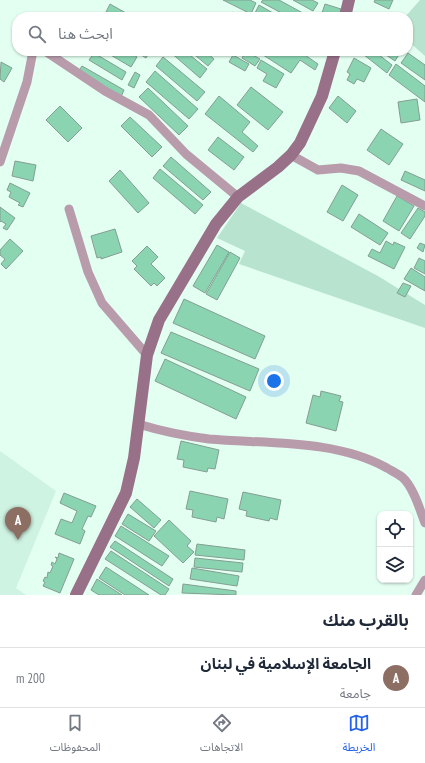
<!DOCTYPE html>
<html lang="ar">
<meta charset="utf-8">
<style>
body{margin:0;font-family:"PT Sans Narrow","Noto Sans Arabic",sans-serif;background:#f2f2f3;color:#1f2937;direction:rtl}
.controls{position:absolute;right:12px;bottom:12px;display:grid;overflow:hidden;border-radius:8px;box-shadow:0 1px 3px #0004}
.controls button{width:36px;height:36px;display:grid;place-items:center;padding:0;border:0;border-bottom:1px solid #e0e1e3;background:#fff;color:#1f2937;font:20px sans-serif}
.you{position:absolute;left:274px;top:381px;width:14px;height:14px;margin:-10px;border:3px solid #fff;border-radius:50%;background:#1a73e8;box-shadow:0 0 0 6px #1a73e833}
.badge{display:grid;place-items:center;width:26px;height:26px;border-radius:50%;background:#2563eb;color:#fff;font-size:13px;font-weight:700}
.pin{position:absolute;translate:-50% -33px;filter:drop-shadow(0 1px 2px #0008)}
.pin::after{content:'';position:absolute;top:21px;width:14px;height:12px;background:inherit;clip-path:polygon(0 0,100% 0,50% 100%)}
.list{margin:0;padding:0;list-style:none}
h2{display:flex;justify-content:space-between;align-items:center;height:52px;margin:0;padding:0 16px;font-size:17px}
h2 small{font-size:13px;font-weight:400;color:#747a83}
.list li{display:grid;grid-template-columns:26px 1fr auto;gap:12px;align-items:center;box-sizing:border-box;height:60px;padding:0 16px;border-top:1px solid #e0e1e3}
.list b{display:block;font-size:15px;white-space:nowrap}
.list p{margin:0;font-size:13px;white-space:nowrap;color:#747a83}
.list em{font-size:13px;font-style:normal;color:#747a83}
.icon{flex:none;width:22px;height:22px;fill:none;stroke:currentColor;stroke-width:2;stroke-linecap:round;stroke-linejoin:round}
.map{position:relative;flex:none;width:425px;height:595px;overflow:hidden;direction:ltr}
.search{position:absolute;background:#fff;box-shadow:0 1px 3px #0004;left:12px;right:12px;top:12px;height:44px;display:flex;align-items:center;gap:10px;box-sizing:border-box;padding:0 14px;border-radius:16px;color:#747a83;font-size:15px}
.sheet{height:112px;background:#fff}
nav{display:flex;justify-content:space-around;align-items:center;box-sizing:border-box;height:56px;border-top:1px solid #e0e1e3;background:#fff;font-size:11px;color:#747a83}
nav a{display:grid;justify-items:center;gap:2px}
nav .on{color:#2563eb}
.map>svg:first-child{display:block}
</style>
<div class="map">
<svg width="425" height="595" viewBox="0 0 425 595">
<rect width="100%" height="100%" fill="#e3fff1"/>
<path fill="#cff3e2" d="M0 451 56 491 16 588 26 595H0Z"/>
<path fill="#b8e4cf" d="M420 0H425V56L408 41V17H405Z
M241 203 378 276 425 305V328L239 264 245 251 217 238Z"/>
<path fill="#8ad4b2" stroke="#849e92" d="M223 0H250L256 3 251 14Z
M263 0H279L310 17H289L261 2Z
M293 0H312L318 3 313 11Z
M375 0H393L389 9 374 2Z
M110 4 133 17 104 16Z
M325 4 341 9 338 17 322 13Z
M259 5 280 17H256L254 15Z
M232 12 238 16 240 12 248 17H229Z
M104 51H128L137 57 131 67Z
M135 51H150L146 58Z
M169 51H185L207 69 200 78Z
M190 51H205L214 59 208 66Z
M246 51 260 59 255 66 242 58Z
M257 51H299L318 64 315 70 300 60 291 73Z
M359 51H374L392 65 387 73Z
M380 51H397L400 53 395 61Z
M94 53 126 72 122 80 89 60Z
M408 53 425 65V80L401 63Z
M233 55 249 64 245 71 229 62Z
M163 57 205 92 197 101 156 66Z
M354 58 371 68 364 82 357 79 354 84 347 80 350 74 347 72Z
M261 60 284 74 276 88 263 81 267 74 257 68Z
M1 62 12 68 4 82 0 79Z
M396 64 425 86V102L389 75Z
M82 66 124 90 121 97 78 72Z
M155 71 198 109 189 119 146 82Z
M135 72 140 75 134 88 128 85Z
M251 87 283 112 268 130 237 105Z
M148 88 188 126 179 135 139 97Z
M219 96 250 122 242 132 258 146 253 152 205 114Z
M338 96 356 111 347 123 329 108Z
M417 99 420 120 401 123 398 102Z
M60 106 82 128 68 142 46 120Z
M130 117 162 147 152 157 121 126Z
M381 129 403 144 389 165 367 150Z
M218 137 244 157 234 170 208 150Z
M171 157 211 192 203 200 163 166Z
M15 161 36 165 33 181 12 176Z
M160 169 203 205 195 214 153 178Z
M120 170 149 203 138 213 109 181Z
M405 171 425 180V191L401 180Z
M10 183 30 193 23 207 18 205 20 203 9 197 11 192 7 190Z
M342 185 358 195 343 221 327 212Z
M397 196 414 206 399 231 383 221Z
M0 207 15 218 7 230 3 228 6 224 1 221 0 222Z
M418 208 425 212V216L410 239 401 233Z
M359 214 388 233 380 245 351 227Z
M115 229 122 252 101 259V257L97 258 91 236Z
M10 239 23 251 6 269 1 264 5 259 0 255V250Z
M386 241 393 245 394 242 405 247 394 269 368 256 372 249 380 253Z
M420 243 425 245 423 252 417 248Z
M217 245 229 252 205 293 193 286Z
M147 246 158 257 151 264 165 278 157 286 154 283 151 286 134 269 137 266 132 261Z
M230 252 240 258 217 300 206 294Z
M419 258 425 261V274L414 268Z
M411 268 425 277V291L404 279Z
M403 283 411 286 405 297 397 293Z
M184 299 265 336 255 359 173 323Z
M171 332 259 369 250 391 161 353Z
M165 359 246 397 236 419 155 381Z
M321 391 341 396 339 401 343 402 336 431 306 423 313 395 320 397Z
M181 441 219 450 215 469 208 468 207 472 183 467 184 460 177 459Z
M190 491 228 499 224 519 217 517 216 522 192 517 193 510 186 509Z
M243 492 281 500 277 520 270 518 269 521 246 516 247 511 239 509Z
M64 493 96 506 91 517 88 516 82 529 85 531 80 544 55 534 61 519 72 523 77 511 60 503Z
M137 499 161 520 154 528 130 507Z
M128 514 156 531 149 541 122 524Z
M169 520 191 541 187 546 194 552 183 563 154 536Z
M121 526 169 556 162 566 115 536Z
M115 541 173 579 169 586 110 547Z
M197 544 245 550 244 560 195 555Z
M111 551 169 589 165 595H161L105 559Z
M59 553 74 559 60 593 43 586 45 582 43 581 45 577 47 578 48 572 50 573 53 566 51 565 52 562 55 564 57 559 55 557 58 558Z
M195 558 243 563 242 572 194 567Z
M106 567 149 595H125L99 578Z
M192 568 239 576 237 586 190 579Z
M97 579 122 595H99L91 590Z
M183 584 236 591V595L182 593Z"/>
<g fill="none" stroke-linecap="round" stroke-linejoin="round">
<path stroke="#b89cac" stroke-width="9" d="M45 51 105 91 149 115 186 154 238 197
M291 155 318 170 341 168 359 171 425 206
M0 162 27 82 33 51
M69 209 88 272 102 303 147 355
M138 424C161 431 185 436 209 439 266 444 335 439 387 468 392 471 398 474 402 477 413 486 420 510 425 523
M416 595 425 580"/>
<path stroke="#987088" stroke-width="12" d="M345 17 349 0
M76 595 126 493 134 458 147 355 159 320 216 224 238 197 278 167 291 155 300 143 322 96 335 51"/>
</g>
</svg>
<div class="controls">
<button><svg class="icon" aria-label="locate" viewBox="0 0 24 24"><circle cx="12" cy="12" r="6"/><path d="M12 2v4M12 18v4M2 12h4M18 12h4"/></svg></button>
<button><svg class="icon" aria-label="layers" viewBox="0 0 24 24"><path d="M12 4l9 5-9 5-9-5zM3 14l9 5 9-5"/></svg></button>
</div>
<div class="you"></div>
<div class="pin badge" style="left:18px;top:540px;background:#8d6e63">A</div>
<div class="search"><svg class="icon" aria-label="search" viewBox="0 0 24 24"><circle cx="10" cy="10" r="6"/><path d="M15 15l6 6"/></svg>ابحث هنا</div>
</div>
<section class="sheet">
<h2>بالقرب منك<small></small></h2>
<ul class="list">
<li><span class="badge" style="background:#8d6e63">A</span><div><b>الجامعة الإسلامية في لبنان</b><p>جامعة</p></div><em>200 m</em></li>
</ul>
</section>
<nav>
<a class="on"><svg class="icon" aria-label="map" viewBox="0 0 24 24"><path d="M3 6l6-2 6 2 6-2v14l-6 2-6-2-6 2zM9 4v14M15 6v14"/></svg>الخريطة</a>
<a><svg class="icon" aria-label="directions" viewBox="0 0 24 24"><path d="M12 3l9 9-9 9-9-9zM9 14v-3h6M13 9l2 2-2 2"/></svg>الاتجاهات</a>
<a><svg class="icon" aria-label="saved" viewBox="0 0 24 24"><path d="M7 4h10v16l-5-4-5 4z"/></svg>المحفوظات</a>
</nav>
